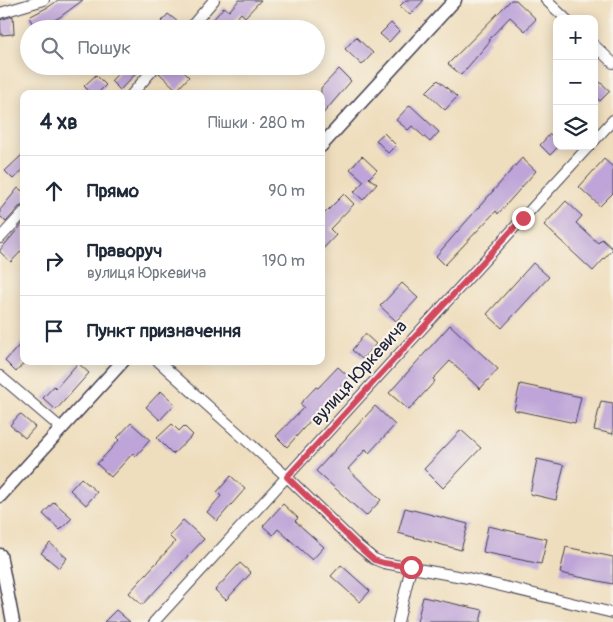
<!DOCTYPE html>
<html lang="uk">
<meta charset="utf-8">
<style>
body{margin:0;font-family:Pangolin,sans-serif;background:#f6f6f7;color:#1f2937}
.controls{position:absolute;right:15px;top:15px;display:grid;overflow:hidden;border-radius:10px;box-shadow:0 2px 12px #0003}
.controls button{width:45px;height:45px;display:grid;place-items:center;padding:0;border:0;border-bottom:1px solid #e0e1e3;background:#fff;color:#1f2937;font:25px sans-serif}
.stop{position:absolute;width:15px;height:15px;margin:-11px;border:4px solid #d1495b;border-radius:50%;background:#fff}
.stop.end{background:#d1495b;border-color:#fff;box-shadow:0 1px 5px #0008}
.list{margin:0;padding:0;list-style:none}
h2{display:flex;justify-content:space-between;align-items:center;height:65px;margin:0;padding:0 20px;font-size:21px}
h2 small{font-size:16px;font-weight:400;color:#747a83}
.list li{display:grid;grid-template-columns:32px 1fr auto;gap:15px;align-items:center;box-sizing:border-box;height:70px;padding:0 20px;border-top:1px solid #e0e1e3}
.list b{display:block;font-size:19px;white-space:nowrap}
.list p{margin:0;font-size:16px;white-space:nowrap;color:#747a83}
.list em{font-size:16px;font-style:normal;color:#747a83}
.icon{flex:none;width:28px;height:28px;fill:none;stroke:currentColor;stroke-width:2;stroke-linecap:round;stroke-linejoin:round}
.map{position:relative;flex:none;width:613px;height:622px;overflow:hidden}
.search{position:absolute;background:#fff;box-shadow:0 2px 12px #0003;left:20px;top:20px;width:305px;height:55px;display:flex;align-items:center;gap:12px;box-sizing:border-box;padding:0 18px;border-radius:28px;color:#747a83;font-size:19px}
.panel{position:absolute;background:#fff;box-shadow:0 2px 12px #0003;left:20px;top:90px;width:305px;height:275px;border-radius:10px}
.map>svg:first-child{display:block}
</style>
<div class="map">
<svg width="613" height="622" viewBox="0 0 613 622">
<rect width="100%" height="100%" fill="#f7f3e8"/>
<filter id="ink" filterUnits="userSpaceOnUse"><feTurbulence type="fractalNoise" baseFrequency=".02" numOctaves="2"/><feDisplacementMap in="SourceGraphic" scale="10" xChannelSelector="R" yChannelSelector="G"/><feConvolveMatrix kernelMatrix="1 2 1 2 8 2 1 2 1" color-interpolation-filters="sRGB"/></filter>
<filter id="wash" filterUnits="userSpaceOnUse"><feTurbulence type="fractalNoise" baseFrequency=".0096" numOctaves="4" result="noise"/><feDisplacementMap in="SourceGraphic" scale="20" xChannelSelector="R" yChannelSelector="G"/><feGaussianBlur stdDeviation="1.12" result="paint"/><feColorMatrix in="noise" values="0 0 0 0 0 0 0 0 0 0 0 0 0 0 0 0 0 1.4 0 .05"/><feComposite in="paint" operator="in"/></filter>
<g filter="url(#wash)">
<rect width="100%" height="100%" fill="#efdebe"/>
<g id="blocks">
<path fill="#bea4d8" d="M58 0H83L60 17 38 29H35L29 17 50 6Z
M239 0H261L245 17 241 13 227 29H205L224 7 229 11Z
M406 0H424L410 15 400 6Z
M511 0H516L536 19 525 31 510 17 489 39 490 41 461 75 448 64Z
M168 14 178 22 172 29H155Z
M13 16 14 34 1 35 0 20Z
M391 23 399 31 389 42 380 34Z
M356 37 373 53 362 65 345 49Z
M125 66H143L120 90 111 81Z
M163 66H178L189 77 177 90 159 73Z
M339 69 351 81 321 116V88Z
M96 75 106 85 97 94H92L84 86Z
M438 80 457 97 445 110 426 92Z
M600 82 610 91 600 101 594 96V88Z
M410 105 439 132 430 142 412 126 408 130 396 120Z
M384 133 396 145 388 153 376 140Z
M550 134 557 140V148L550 155 540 145Z
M24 153V169L13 179 5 171Z
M362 156 377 170 369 178 377 184 363 200 354 192 364 181 350 169Z
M522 158 536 171 498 214 496 211 445 265 436 256Z
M604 159 613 167V193L600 206 579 187Z
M18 188 24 192V205L19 207 6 222 0 216V210Z
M344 194 354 204 330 229 336 235 321 251V217Z
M566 201 582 216 576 223 598 243 602 239 613 249 593 271 544 225Z
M24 222V248L11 262 0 252V250Z
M533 263 549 277 502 328 487 314Z
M402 283 418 298 396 321 380 306Z
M450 325 498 369 480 389 450 361 433 379 435 381 409 410 389 393Z
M365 334 376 344 362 359 352 350Z
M24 340V363L16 372 5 361Z
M78 363 89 373 56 410 43 398 54 386 56 388Z
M338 367 349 377 287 447 276 436 304 407 300 404 316 387 318 388Z
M520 384 581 397 575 423 514 410Z
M161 391 175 404 160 420 146 407Z
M601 401 613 403V434L594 430Z
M375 406 395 425 369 453 366 449 348 469 381 500 366 516 316 471Z
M20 414 35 427 25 438 10 425Z
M131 423 150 440 136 456 133 453 111 477 97 464 119 440 117 438Z
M172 424 179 431 184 426 193 435 173 454 157 438Z
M461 430 481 448 443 488 424 469Z
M537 459 564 465 556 500 530 494Z
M231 476 245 489 217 521 207 512 221 496 217 492Z
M81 478 97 492 86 505 70 490Z
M54 502 72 518 60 530 43 514Z
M283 504 298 518 295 521 324 547 312 560 278 529 273 535 263 526Z
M405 508 468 524 461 550 398 533Z
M183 520 204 539 142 605 129 593 175 542 169 536Z
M488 526 547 539 541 564 483 552Z
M50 543 67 558 59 568 41 553Z
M566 547 613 557V584L560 573Z
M240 563 251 573 226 600 215 590Z
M341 565 370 591 360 602 331 576Z
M423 597 483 610 480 622H417Z
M116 610 130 622H104Z"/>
</g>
</g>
<g filter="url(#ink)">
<use href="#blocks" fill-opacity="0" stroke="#413e4f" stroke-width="1"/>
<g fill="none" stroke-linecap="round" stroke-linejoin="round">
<g stroke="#413e4f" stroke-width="12">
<path id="minor" d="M546 0 566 19
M0 13 44 0
M189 29 214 0
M594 45 613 63
M132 94 156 66
M594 141 613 120
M0 238 24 212
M158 361 287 477 357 545 374 559 384 563 468 578 613 613
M0 376 61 428
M154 622 589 146
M398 622 411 567"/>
</g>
<g stroke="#413e4f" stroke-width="15">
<path id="tertiary" d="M321 146 455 0
M0 496 123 361
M0 555 13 622"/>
</g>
<use href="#minor" stroke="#fff" stroke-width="10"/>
<use href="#tertiary" stroke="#fff" stroke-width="12"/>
</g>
</g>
<g fill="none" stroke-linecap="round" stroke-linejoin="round" filter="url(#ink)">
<path stroke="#d1495b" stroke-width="6" d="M411 567 384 563 374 560 357 545 287 477 523 218"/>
</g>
<g text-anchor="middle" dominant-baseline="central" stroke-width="4.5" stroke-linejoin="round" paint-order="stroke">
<g font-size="18" fill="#22223b" stroke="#f7f3e8">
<text transform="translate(359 373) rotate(-48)">вулиця Юркевича</text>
</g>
</g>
</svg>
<div class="controls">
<button>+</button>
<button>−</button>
<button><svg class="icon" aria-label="layers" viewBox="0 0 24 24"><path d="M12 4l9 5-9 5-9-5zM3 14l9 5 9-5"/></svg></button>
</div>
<div class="stop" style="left:411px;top:567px"></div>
<div class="stop end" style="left:523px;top:218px"></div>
<div class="search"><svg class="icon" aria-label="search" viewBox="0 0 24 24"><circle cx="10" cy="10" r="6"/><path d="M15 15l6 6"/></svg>Пошук</div>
<section class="panel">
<h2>4 хв<small>Пішки · 280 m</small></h2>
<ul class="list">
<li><svg class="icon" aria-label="ahead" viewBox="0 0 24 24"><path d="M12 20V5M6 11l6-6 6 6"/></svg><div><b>Прямо</b></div><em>90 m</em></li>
<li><svg class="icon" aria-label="right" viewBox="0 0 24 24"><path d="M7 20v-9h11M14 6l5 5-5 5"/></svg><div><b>Праворуч</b><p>вулиця Юркевича</p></div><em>190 m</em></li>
<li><svg class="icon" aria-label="arrive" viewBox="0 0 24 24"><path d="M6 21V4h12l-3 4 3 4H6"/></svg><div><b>Пункт призначення</b></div></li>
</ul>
</section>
</div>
